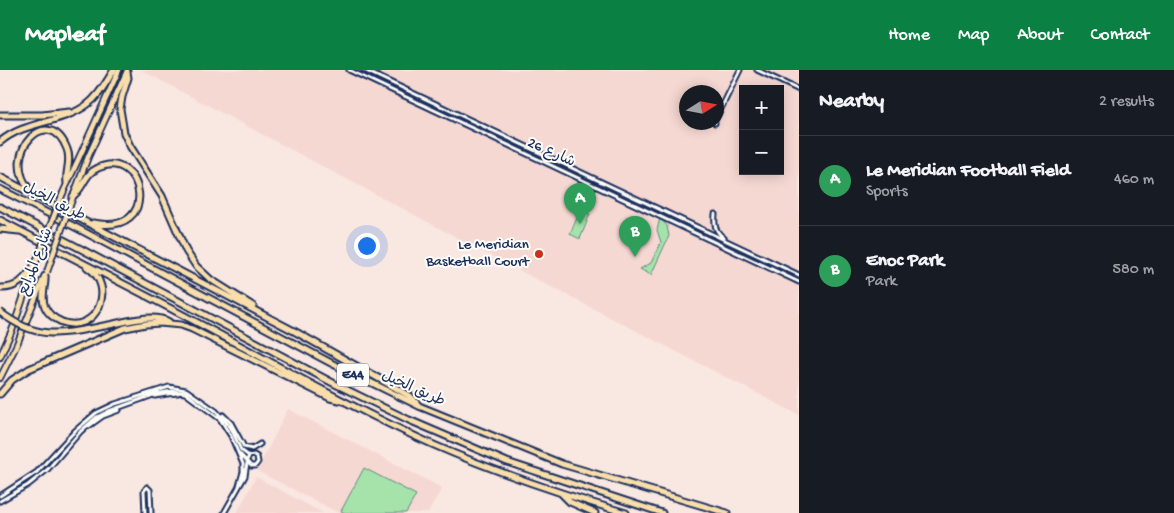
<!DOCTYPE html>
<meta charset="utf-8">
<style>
body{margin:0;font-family:"Gochi Hand","Playpen Sans Arabic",sans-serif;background:#20242c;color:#f1f3f6}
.controls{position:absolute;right:15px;top:15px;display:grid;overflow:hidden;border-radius:0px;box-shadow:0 2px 12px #0003}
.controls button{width:45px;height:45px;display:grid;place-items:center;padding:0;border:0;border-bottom:1px solid #363941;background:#171b24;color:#f1f3f6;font:25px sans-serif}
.compass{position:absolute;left:679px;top:15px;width:45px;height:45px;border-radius:50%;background:#171b24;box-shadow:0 2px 12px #0003;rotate:79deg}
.you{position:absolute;left:366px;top:175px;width:18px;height:18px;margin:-12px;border:4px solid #fff;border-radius:50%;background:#1a73e8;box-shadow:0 0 0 8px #1a73e833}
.badge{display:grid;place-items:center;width:32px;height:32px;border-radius:50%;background:#0b8043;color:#fff;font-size:16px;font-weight:700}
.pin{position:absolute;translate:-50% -41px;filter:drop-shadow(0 1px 2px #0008)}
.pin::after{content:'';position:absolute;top:26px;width:18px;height:15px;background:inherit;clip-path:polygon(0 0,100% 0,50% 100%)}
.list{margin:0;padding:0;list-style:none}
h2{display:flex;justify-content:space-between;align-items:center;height:65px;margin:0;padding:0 20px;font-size:21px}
h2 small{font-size:16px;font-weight:400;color:#9ea1a6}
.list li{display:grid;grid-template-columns:32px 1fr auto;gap:15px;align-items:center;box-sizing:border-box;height:90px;padding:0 20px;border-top:1px solid #363941}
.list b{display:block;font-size:19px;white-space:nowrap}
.list p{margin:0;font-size:16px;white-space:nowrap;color:#9ea1a6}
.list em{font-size:16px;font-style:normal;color:#9ea1a6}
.map{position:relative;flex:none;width:799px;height:443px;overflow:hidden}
header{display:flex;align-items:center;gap:30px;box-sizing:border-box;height:70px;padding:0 25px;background:#0b8043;color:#fff}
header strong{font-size:24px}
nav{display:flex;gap:28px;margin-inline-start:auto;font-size:18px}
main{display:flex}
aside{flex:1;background:#171b24}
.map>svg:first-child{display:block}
</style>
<header>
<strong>Mapleaf</strong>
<nav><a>Home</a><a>Map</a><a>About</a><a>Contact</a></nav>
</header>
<main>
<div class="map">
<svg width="799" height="443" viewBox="0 0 799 443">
<rect width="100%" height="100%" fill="#f9e7e1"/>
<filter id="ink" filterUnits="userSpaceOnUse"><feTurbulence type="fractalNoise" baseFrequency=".02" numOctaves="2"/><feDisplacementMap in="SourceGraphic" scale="10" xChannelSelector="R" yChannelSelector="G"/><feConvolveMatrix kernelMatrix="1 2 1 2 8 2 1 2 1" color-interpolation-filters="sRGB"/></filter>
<g filter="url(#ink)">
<path fill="#f6d8d2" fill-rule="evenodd" d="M141 0H799V345L503 192ZM743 19H780V101H743ZM686 22H716V52H686Z
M288 339 442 418 428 443H339L257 401Z
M256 407 323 443H237Z"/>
<path fill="#a5e3ab" stroke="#608984" d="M581 139 590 144 580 169 570 164Z
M660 148 667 156 669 166 651 205 640 199 651 193 661 172 657 160Z
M364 398 416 425 406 443H345L341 441Z"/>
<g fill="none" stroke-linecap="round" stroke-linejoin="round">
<g stroke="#1b2f5e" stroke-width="7">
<path id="minor" d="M349 0 799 212
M364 0 799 205
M757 0 799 20
M716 49 740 0
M715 53V52
M715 144C714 155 715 161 724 168
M155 326 167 324 178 323
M223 345 231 353 244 377 252 379 260 374
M89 356 103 346 119 340
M239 383 251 396H255L258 392 257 387 254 385 249 386 247 390
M0 426 37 402 75 361 96 343 115 334 169 317 186 320 216 341 231 358 241 380 249 386
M0 431 28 415 48 399 81 361 97 347 109 341 156 324 172 321 185 323 220 349 231 366 243 394V402L239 416
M145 443 144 421 147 417 150 420 151 443
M224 443 245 406 247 393"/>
</g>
<g stroke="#1b2f5e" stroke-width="8">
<path id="major" d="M63 123 119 0
M70 135 88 87 127 1
M0 287 13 258 33 199
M0 308 17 274 44 207"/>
</g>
<g stroke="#1b2f5e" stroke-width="9">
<path id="highway" d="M127 2 128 8 122 27 120 39 124 63 130 76 162 126 186 181 196 196 210 209 253 236
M0 45H42L69 42
M0 72C26 50 62 54 88 34 100 25 106 12 114 0
M0 107 294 261 410 326 419 336
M0 119 77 158 331 293 419 336 562 394 727 443
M29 119C0 83 49 32 67 79 72 91 65 101 67 113
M73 126C84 118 84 104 98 98 143 77 163 167 93 153
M0 137 81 179 333 313 409 350 507 392 662 443
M0 150C60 182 121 212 181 244 265 288 347 336 434 375 496 402 561 424 626 443
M0 159 19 161
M45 206C46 217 40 226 45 237 48 244 55 249 62 252 96 265 118 217 87 197
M0 218C18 219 25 208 35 195
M104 256C121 253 155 242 169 252
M0 324 12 310 29 299 125 258 146 254 160 253 181 255 192 259 330 328 339 330
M561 423 570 432 595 443"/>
</g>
<use href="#minor" stroke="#fdfcf7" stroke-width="3"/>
<use href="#major" stroke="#f9deab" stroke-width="4.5"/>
<use href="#highway" stroke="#f9deab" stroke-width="5"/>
<g stroke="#1b2f5e" stroke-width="8" stroke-linecap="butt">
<path id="major-bridge" d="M36 192 63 123
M47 202 70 135"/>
</g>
<g stroke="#1b2f5e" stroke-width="9" stroke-linecap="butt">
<path id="highway-bridge" d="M0 242C37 271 62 264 104 256"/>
</g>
<use href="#major-bridge" stroke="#f9deab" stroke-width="4.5"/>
<use href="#highway-bridge" stroke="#f9deab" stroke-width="5"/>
</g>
</g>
<circle fill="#c8321e" stroke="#fdfcf7" stroke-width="2" cx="539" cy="184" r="5"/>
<g text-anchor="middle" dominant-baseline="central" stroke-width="4" stroke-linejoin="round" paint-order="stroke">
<rect fill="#fdfcf7" stroke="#5f6c8c" stroke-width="1" x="337" y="293.5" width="32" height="23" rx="4"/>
<g font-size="14" font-weight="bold" fill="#1b2f5e">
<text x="353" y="305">E44</text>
</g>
<g font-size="15" fill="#1b2f5e" stroke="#fdfcf7">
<text transform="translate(551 83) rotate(25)">شارع 26</text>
<text transform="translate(54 132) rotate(27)">طريق الخيل</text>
<text transform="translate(36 192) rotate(-69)">شارع المرابع</text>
<text transform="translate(413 319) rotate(24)">طريق الخيل</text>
</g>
<g font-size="15" fill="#1b2f5e" stroke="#fdfcf7" text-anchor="end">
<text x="529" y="175">Le Meridian<tspan x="529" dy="17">Basketball Court</tspan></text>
</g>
</g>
</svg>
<div class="controls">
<button>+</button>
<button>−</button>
</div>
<svg class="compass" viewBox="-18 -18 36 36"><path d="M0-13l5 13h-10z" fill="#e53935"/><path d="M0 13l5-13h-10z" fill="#9ea1a6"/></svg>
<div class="you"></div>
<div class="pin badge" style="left:580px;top:154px;background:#2e9e5b">A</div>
<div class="pin badge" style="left:635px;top:187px;background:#2e9e5b">B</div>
</div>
<aside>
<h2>Nearby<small>2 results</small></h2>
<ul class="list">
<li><span class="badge" style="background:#2e9e5b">A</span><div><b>Le Meridian Football Field</b><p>Sports</p></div><em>460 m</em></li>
<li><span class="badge" style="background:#2e9e5b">B</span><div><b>Enoc Park</b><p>Park</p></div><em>580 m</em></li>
</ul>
</aside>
</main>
